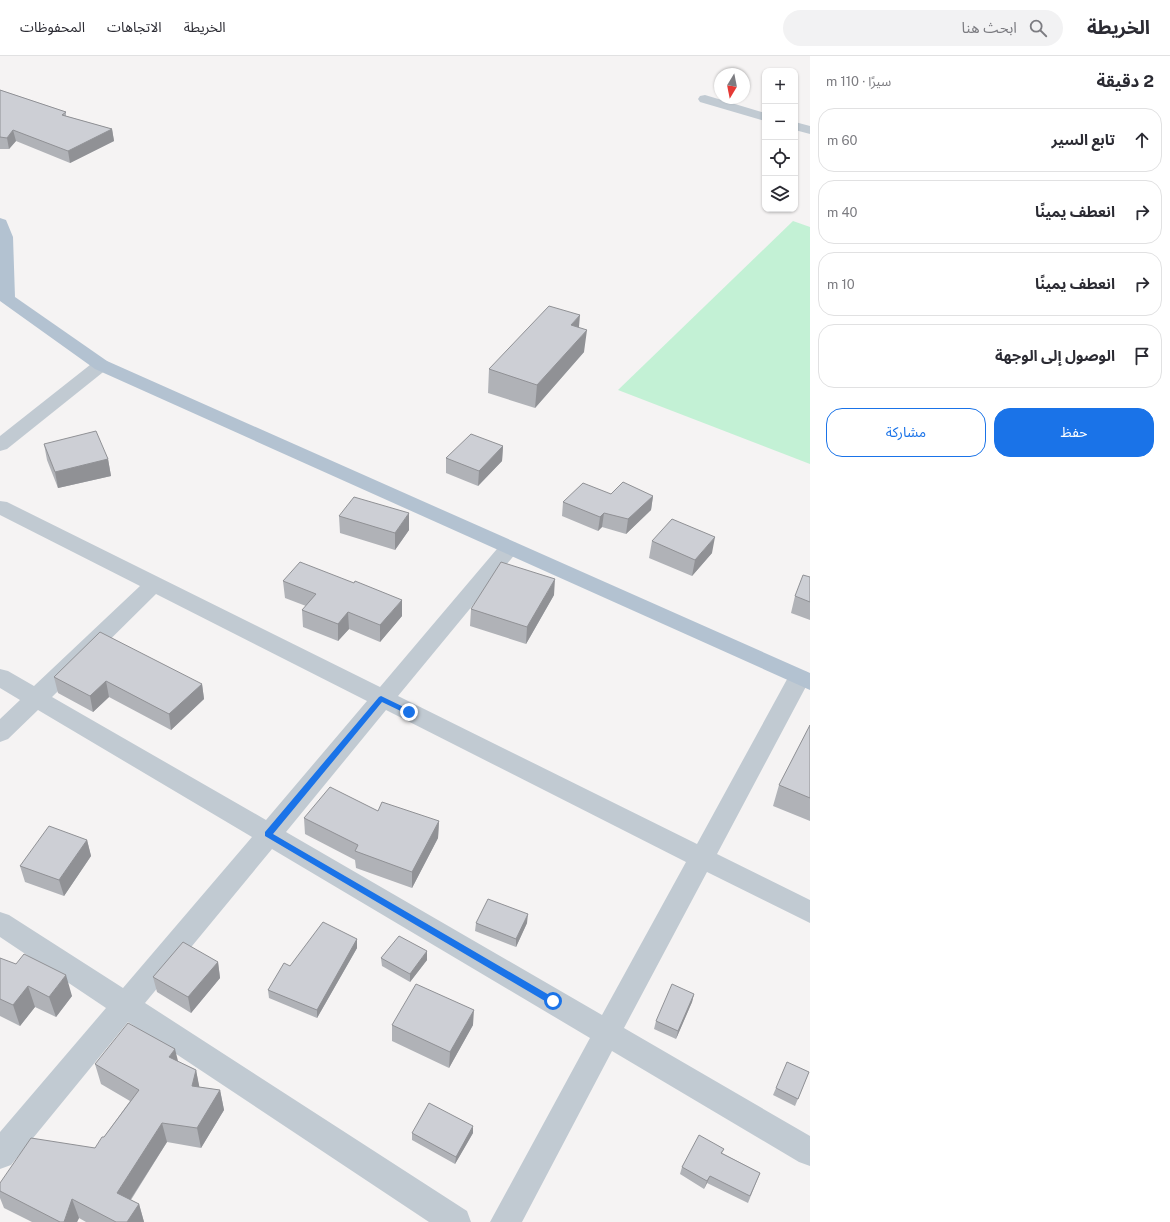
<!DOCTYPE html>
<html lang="ar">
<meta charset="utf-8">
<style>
body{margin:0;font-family:"Public Sans","Noto Sans Arabic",sans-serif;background:#f2f2f3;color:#2b2b33;direction:rtl}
.controls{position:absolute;right:12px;top:12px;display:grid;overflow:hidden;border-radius:8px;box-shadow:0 1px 3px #0004}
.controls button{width:36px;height:36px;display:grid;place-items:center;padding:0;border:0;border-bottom:1px solid #e1e1e2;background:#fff;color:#2b2b33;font:20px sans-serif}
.compass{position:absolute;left:714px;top:12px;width:36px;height:36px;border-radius:50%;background:#fff;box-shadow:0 1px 3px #0004;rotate:190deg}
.stop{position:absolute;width:12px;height:12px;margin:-9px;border:3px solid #1a73e8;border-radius:50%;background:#fff}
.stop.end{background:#1a73e8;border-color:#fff;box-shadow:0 1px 4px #0008}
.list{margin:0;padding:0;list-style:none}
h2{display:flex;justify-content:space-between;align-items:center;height:52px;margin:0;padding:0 16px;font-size:17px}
h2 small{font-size:13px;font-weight:400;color:#7c7c81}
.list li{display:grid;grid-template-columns:26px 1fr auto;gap:12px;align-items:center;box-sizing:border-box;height:64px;margin:0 8px 8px;padding:0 8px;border:1px solid #e1e1e2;border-radius:16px}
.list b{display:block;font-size:15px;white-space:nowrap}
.list em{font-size:13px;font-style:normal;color:#7c7c81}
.actions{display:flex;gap:8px;padding:12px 16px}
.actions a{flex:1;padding:9px 0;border:1px solid #1a73e8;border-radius:16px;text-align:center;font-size:14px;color:#1a73e8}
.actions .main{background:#1a73e8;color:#fff}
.icon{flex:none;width:22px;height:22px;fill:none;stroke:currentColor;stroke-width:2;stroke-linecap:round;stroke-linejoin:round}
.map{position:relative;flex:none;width:810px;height:1166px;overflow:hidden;direction:ltr}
header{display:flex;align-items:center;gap:24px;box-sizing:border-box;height:56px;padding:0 20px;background:#fff;border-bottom:1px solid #e1e1e2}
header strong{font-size:19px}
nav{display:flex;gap:22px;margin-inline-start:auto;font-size:14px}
.search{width:280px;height:36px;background:#f2f2f3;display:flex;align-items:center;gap:10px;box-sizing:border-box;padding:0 14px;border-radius:22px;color:#7c7c81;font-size:15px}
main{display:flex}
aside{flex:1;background:#fff}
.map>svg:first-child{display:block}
</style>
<header>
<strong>الخريطة</strong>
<div class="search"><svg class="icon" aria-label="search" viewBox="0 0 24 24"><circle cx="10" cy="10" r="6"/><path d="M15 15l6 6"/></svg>ابحث هنا</div>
<nav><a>الخريطة</a><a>الاتجاهات</a><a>المحفوظات</a></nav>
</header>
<main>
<aside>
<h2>2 دقيقة<small>سيرًا · 110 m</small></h2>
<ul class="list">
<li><svg class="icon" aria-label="ahead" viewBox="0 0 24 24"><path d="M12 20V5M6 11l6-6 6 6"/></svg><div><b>تابع السير</b></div><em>60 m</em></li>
<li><svg class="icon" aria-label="right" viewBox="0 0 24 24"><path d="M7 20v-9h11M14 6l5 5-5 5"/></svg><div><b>انعطف يمينًا</b></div><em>40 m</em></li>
<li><svg class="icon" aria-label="right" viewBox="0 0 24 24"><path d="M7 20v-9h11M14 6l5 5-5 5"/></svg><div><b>انعطف يمينًا</b></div><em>10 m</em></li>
<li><svg class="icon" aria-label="arrive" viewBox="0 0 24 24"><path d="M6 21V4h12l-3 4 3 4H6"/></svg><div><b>الوصول إلى الوجهة</b></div></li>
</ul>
<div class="actions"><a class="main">حفظ</a><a>مشاركة</a></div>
</aside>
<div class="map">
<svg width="810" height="1166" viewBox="0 0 810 1166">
<rect width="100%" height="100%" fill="#f5f3f3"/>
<path fill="#c3f1d5" d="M793 165 810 171V408L618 334Z"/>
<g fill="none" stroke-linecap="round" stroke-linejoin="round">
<path fill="#c1cad2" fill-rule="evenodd" d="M705 39 765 57V65L700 46 698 43 700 40Z
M795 66 810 70V78L795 74Z
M101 304 107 305 110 309 107 313 7 393 0 395V380L95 305Z
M0 445 7 446 380 631 502 487 509 485 516 487 519 492 516 497 398 640 697 788 791 616 799 614 807 616 810 623 717 798 810 844V867L707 816 624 972 810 1080V1110L799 1106 612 995 522 1166H490L590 982 272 793 145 947 467 1155 471 1166H429L128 966 11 1109 0 1113V1076L106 952 0 881V856L9 859 123 932 252 781 38 654 8 683 0 686V663L20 644 0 632V613L8 615 34 630 140 530 0 459ZM156 538 367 645 266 764 52 641ZM386 654 686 806 602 959 286 776Z"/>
<path fill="#b3c2d1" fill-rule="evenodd" d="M0 162 6 164 13 181 15 241 107 305 810 617V634L95 313 0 245Z"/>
</g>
<path fill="#b0b2b7" d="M0 34 66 56V60L112 73 114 85 70 107 16 85 9 93H0Z
M579 271 584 296 535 352 488 337 489 313Z
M44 388 108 403 111 420 58 432 47 404Z
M503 390 502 405 478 430 446 417V402Z
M611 438 653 440 651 454 626 478 602 471 598 475 562 460 563 446Z
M339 460 409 474 395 494 340 477Z
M652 485 712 497 692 520 649 502Z
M810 521V564L791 557 795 540Z
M283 525 402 560 380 586 349 573 338 585 303 571 302 554 306 550 285 542Z
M554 539 526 588 470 570 471 553Z
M54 621 202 628 204 643 171 674 109 641 93 656 58 637Z
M810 669V765L773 750 779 729Z
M378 755 439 765 438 782 412 832 356 812 355 804 305 778 304 762Z
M87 784 91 800 64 840 25 826 20 810Z
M476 867H527L516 891 475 875Z
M357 883V892L317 962 269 942 268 934 290 910Z
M0 902 72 940 56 961 35 951 20 970 0 960Z
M381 902 427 904 410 926 382 910Z
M218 906 220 922 191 957 157 936 153 921Z
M694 938 692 946 676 983 654 973 656 965Z
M392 969H473L449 1012 392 985Z
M178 1006 196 1014 199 1031 220 1034 224 1054 201 1092 167 1086 131 1144 139 1148 144 1166H86L79 1162 77 1166H32L4 1152 0 1142V1127L95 1092 104 1081 130 1045 101 1028 95 1008Z
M809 1016 795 1050 773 1039 776 1032Z
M412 1077H473L455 1108 412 1084Z
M724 1093 722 1097 760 1117 748 1147 707 1127 704 1133 680 1118 682 1111Z"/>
<path fill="#909195" d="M112 73 114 85 70 107 68 95Z
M13 74 16 85 9 93 7 82Z
M580 259 578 282 571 269Z
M587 274 584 296 535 352 537 329Z
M503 390 502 405 478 430 479 415Z
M108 403 111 420 58 432 55 416Z
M653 440 651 454 626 478 628 463Z
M409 457V474L395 494V477Z
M604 457 602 471 598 475 600 461Z
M715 481 712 497 692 520 695 504Z
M555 523 554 539 526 588 527 571Z
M402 544V560L380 586V569Z
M348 556 349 573 338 585V568Z
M106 625 109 641 93 656 90 640Z
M202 628 204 643 171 674 169 658Z
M439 765 438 782 412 832V816Z
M87 784 91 800 64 840 59 824Z
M528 858 527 867 516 891V883Z
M357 883V892L317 962V954Z
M427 895V904L410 926V918Z
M218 906 220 922 191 957 188 941Z
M66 919 72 940 56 961 49 941Z
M28 930 35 951 20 970 13 949Z
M694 938 692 946 676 983 678 975Z
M474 954 473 969 449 1012 450 996Z
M175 993 180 1013 169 1001Z
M196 1014 200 1034 192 1030Z
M220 1034 224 1054 201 1092 197 1072Z
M162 1067 167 1086 123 1155 117 1137Z
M473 1070V1077L455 1108 456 1101Z
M710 1120 707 1127 704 1133 707 1125Z
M72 1143 79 1162 77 1166H64Z
M139 1148 144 1166H127Z"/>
<path fill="#cdcfd5" stroke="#909195" d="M0 34 66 56 62 59 112 73 68 95 13 74 7 82 0 81Z
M549 250 580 259 571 269 587 274 537 329 489 313Z
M96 375 108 403 55 416 44 388Z
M471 378 503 390 479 415 446 402Z
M623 426 653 440 628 463 604 457 600 461 563 446 583 427 611 438Z
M354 441 409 457 395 477 339 460Z
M672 463 715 481 695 504 652 485Z
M300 506 354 527 355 525 402 544 380 569 348 556 338 568 302 554 316 538 283 525Z
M501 506 555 523 527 571 471 553Z
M803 519 810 521V546L795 540Z
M100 576 202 628 169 658 106 625 90 640 54 621Z
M810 669V742L779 729Z
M330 731 378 755 382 746 439 765 412 816 355 795 358 789 304 762Z
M49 770 87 784 59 824 20 810Z
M488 843 528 858 516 883 476 867Z
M323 866 357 883 317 954 268 934 284 907 290 910Z
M399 880 427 895 410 918 381 902Z
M183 886 218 906 188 941 153 921Z
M24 898 66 919 49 941 28 930 13 949 0 943V902L16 908Z
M416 928 474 954 450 996 392 969Z
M672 928 694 938 678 975 656 965Z
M128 967 175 993 169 1001 196 1014 192 1030 220 1034 197 1072 162 1067 117 1137 139 1148 127 1166H116L72 1143 64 1166H60L0 1135V1127L31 1082 95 1092 102 1081H104L139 1034 95 1008Z
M787 1006 809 1016 798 1043 776 1032Z
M429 1047 473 1070 456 1101 412 1077Z
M699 1079 724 1093 721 1097 760 1117 750 1140 710 1120 707 1125 682 1111Z"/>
<path fill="#1a73e8" d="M381 640 412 655V658H407L382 646 273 778 556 943V948H550L265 780V776L379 641Z"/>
</svg>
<div class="controls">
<button>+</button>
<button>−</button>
<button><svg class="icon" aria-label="locate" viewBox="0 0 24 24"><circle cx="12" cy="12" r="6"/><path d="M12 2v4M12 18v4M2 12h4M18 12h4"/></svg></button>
<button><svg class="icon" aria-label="layers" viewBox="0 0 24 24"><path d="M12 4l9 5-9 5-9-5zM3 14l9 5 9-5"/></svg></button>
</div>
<svg class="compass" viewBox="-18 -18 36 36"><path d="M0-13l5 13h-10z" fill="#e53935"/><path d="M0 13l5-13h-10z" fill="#7c7c81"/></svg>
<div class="stop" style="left:553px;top:945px"></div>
<div class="stop end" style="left:409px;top:656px"></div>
</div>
</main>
